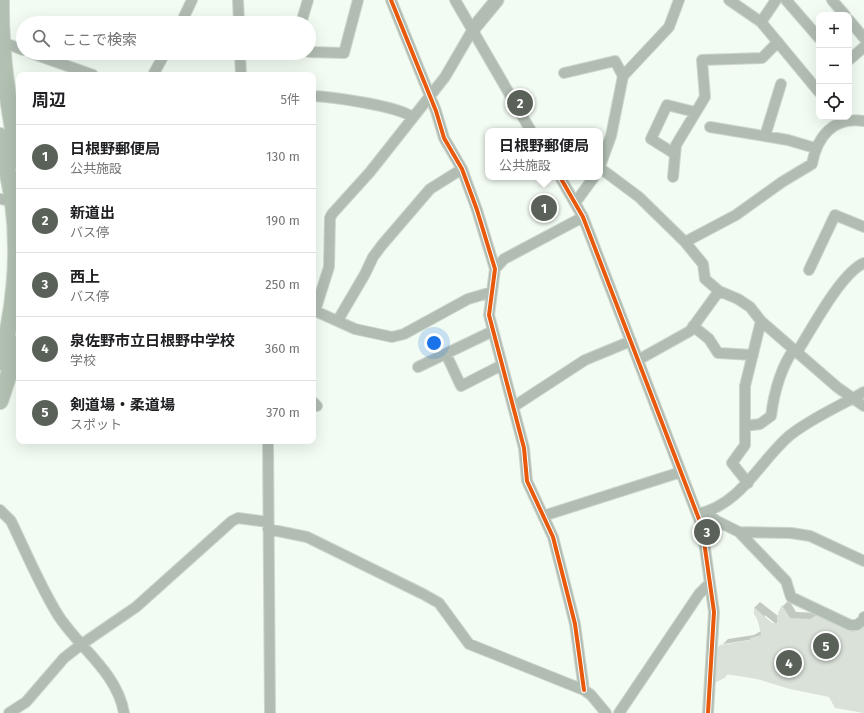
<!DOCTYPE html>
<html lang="ja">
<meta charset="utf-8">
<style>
body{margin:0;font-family:"Fira Sans","Noto Sans JP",sans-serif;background:#f6f6f6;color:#202124}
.controls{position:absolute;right:12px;top:12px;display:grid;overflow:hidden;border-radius:8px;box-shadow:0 4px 16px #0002}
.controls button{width:36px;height:36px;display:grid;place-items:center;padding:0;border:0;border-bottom:1px solid #e0e0e0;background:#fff;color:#202124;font:20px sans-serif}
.you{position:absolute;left:434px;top:343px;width:14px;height:14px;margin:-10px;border:3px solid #fff;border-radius:50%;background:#1a73e8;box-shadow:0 0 0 6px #1a73e833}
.badge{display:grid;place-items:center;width:26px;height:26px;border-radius:50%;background:#596159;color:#fff;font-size:13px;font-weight:700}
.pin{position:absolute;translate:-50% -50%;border:2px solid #fff;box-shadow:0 1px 4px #0006}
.popup{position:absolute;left:485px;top:128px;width:118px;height:52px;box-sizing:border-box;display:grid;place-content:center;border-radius:8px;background:#fff;filter:drop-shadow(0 1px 3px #0005);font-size:13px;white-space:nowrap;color:#757577}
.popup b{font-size:15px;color:#202124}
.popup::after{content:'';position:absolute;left:50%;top:100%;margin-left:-8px;border:8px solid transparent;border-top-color:#fff}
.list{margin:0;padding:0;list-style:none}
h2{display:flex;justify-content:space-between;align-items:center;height:52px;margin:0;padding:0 16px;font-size:17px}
h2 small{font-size:13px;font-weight:400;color:#757577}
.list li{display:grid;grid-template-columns:26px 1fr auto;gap:12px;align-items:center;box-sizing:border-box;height:64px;padding:0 16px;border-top:1px solid #e0e0e0}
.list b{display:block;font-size:15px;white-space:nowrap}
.list p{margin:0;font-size:13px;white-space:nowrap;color:#757577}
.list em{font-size:13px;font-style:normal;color:#757577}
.icon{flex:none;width:22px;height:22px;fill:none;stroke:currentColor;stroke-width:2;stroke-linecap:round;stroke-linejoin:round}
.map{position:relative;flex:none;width:864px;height:713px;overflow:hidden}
.search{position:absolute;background:#fff;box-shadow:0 4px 16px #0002;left:16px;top:16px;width:300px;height:44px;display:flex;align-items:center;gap:10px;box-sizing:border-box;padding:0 14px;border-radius:22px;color:#757577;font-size:15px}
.panel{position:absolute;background:#fff;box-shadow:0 4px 16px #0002;left:16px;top:72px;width:300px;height:372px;border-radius:8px}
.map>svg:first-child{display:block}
</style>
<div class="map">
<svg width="864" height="713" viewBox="0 0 864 713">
<rect width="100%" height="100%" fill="#f2fcf2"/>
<path fill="#0003" fill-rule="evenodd" d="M789 600 796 612 818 613 860 626 864 713 829 696 757 678 728 674 714 682 755 641V639L723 644 728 639 754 635 761 631 754 608 760 602 778 616 783 606ZM765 615 777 625 776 627 765 618Z"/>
<path fill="#d9e1d9" d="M782 605 790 618 810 619 818 614 853 632 864 623V713L835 708 829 697 790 689 757 679 726 674V677L713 684 715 651 720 645 750 640V638L761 635 758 620 754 614V607L772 623H777V616H779L778 613Z"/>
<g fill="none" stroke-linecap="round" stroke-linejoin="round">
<g stroke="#cdd5cd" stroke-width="12">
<path id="minor" d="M238 0 239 23
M391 0 436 111 444 138 462 169 477 210 495 269 489 315 524 448 527 481 553 537 570 604 575 624 584 690
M455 0 531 131
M729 0 761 22 819 92
M786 0 819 38
M832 0 845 15
M849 20 864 38
M761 22 776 0
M181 23 192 0
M301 23 308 0
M0 41 23 50
M309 52 344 53 358 0
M31 53 93 75
M240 53 241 75
M849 60 864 47
M564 73 615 61 623 76 669 27 679 0
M153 75 165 53
M313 96C333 97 398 106 412 117
M710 127 788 140 815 148
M765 136 781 84
M675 154 651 139 667 105 695 112
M600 166 611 136 623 76
M600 168 639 197 685 242 736 215 782 182 812 164C817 137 833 116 864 121
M560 177 583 217 702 527 714 612 708 713
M673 177 676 145 705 97 702 60 762 58 778 42
M0 199 17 202
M575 203 594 177
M685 242 703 264 705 279 719 291 738 299 750 307 761 321 837 387 864 406
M495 269 504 259 583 217
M809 270 835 215 864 227
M313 310 355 329 392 337 404 334 468 299 492 292
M315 311 329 267 330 218 332 214 370 172 445 77 473 29
M338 320 365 274 373 257 382 245 430 189 462 169
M693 326 709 339 718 353 753 355
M797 352C812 329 840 274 864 263
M446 354 461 386 502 365
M638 360 690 331 719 291
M418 367 493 331
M313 402 317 406
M513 407 585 360 631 341
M745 426 760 424 771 416C774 393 780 369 794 349
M268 441 270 713
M748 483 732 463 745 445V386L761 321
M0 510 11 521C26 552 40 586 58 615 79 648 117 672 124 713
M706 513 717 521 739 532 791 533 810 536 864 561
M697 514C741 505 759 462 789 436 811 418 840 406 864 392
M543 516 681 472
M268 529 307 537 423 594 439 603 469 644 584 690 591 695 606 713
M739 532 786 581 791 597 850 625H857L863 620 864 617
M9 713 26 702 64 658 82 644 136 607 232 521 238 518 268 522
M619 713 699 594 709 584"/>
</g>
<g stroke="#cdd5cd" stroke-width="15">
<path id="tertiary" d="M473 29 497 0"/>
</g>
<g stroke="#cdd5cd" stroke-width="18">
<path id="primary" d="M1 0C0 55 9 109 19 162
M0 136C4 158 10 180 13 202 20 254 15 311 0 362
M0 401 19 343"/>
</g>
<use href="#minor" stroke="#b1bdb2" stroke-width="10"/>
<use href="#tertiary" stroke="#b1bdb2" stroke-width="13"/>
<use href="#primary" stroke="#b2c0b2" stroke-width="16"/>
<g stroke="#fff" stroke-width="6">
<path id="cycleway" d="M391 0 436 111 444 138 462 169 477 210 495 269 489 315 524 448 527 481 553 537 570 604 575 624 584 690
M560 177 583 217 702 527 714 612 708 713"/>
</g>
<use href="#cycleway" stroke="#e8590c" stroke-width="4"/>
</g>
</svg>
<div class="controls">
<button>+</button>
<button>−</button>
<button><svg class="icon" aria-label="locate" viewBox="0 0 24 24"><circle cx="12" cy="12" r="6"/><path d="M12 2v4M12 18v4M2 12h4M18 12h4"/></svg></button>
</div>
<div class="you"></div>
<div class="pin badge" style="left:544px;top:208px">1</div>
<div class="popup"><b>日根野郵便局</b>公共施設</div>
<div class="pin badge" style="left:520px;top:103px">2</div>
<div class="pin badge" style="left:707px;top:532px">3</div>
<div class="pin badge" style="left:789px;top:663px">4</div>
<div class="pin badge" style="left:826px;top:646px">5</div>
<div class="search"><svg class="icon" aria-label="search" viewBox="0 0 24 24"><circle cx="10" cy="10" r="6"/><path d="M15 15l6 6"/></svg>ここで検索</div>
<section class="panel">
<h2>周辺<small>5件</small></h2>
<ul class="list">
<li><span class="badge">1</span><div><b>日根野郵便局</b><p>公共施設</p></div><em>130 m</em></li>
<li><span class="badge">2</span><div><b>新道出</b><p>バス停</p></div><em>190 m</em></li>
<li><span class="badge">3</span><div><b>西上</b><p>バス停</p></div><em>250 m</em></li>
<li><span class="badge">4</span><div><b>泉佐野市立日根野中学校</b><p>学校</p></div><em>360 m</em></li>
<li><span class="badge">5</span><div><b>剣道場・柔道場</b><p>スポット</p></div><em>370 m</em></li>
</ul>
</section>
</div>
